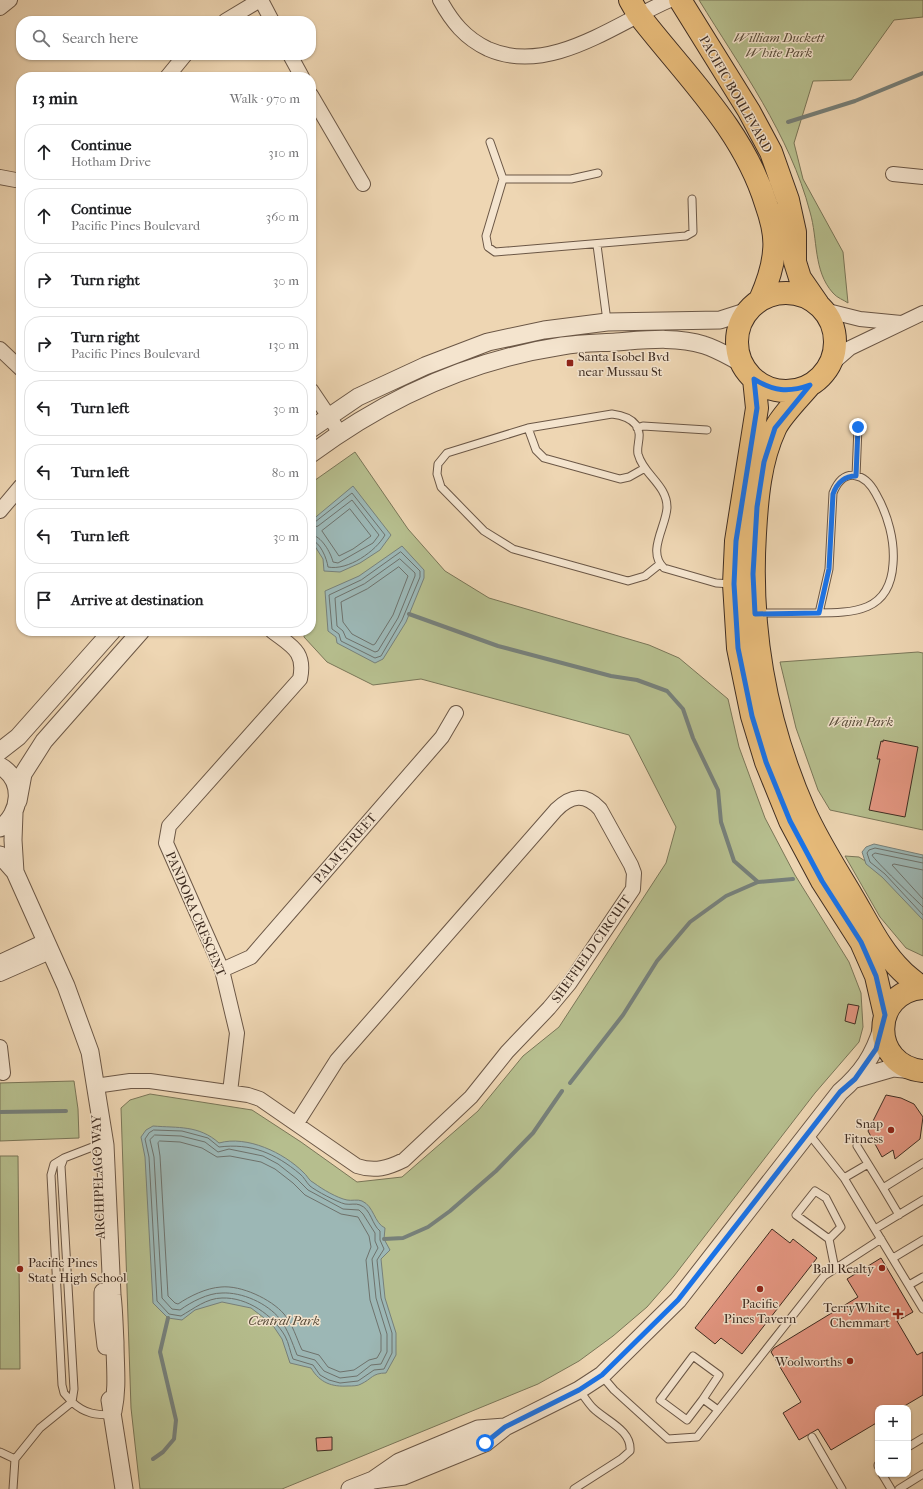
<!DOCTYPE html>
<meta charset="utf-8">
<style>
body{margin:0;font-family:"IM FELL French Canon",serif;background:#f6f6f6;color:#202124}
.controls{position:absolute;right:12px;bottom:12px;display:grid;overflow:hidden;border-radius:8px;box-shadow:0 1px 3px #0004}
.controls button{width:36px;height:36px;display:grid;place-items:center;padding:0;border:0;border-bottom:1px solid #e0e0e0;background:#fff;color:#202124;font:20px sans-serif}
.stop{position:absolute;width:12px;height:12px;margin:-9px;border:3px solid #1a73e8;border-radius:50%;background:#fff}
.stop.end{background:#1a73e8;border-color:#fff;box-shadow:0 1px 4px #0008}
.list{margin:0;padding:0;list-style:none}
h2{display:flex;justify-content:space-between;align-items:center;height:52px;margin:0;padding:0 16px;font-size:17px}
h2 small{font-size:13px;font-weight:400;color:#757577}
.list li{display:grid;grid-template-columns:26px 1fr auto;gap:12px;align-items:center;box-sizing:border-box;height:56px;margin:0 8px 8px;padding:0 8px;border:1px solid #e0e0e0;border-radius:16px}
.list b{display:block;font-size:15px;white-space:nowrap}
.list p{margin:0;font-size:13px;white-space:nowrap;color:#757577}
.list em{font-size:13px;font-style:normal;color:#757577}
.icon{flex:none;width:22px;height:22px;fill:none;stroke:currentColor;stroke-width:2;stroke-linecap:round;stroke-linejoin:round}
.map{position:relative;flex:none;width:923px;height:1489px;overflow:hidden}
.search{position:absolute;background:#fff;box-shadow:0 1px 3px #0004;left:16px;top:16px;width:300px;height:44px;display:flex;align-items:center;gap:10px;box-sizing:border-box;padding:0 14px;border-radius:16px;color:#757577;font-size:15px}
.panel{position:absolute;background:#fff;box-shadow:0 1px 3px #0004;left:16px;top:72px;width:300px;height:564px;border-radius:16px}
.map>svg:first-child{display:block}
</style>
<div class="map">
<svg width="923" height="1489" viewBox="0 0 923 1489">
<rect width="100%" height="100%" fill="#eed6b3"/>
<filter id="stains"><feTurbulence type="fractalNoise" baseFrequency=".005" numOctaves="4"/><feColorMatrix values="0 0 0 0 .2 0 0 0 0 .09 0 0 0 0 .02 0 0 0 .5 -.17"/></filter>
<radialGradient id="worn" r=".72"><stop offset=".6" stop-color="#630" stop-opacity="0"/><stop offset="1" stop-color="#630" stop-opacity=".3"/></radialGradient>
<path fill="#b6be8e" stroke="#7a7658" d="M699 0H923V17L894 20 851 80 813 81 794 143 803 179 843 252 848 303C844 300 837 298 833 293 813 271 818 239 810 212 790 135 740 67 699 0Z
M355 452 408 529 445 571 489 598 649 645 679 658 728 699 739 747 765 818 795 875 849 962 861 993 863 1027 859 1042 815 1093 674 1276 647 1307 613 1336 579 1361 538 1384 282 1489H140L131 1408 121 1108 130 1100 150 1094 252 1110 301 1142 357 1182 402 1177 478 1111 523 1056 559 1027 666 863 676 827 629 735 421 679 373 685 327 662 304 637V631H311V483Z
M918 652 923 653V830L830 810 818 790 796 728 780 662Z
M845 856 859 857 893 879 923 916V956L906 948 880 917Z
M74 1081 78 1109 79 1138 0 1141V1083Z
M0 1156H18L20 1369H0Z"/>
<path fill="#9cb7b5" stroke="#77807a" d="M353 486 391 535 380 550 360 563 340 572 324 571 323 559 311 540V521Z
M402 546 424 570V578L406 622 383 659 375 663 337 643 336 637 328 631 325 591 359 576Z
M874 844 923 855V920L882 877 866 864 862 852 866 847Z
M153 1126C178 1128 199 1125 219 1143 247 1135 284 1153 303 1172 307 1175 309 1181 314 1183 322 1189 337 1198 347 1200 351 1201 358 1199 362 1201 374 1206 374 1223 385 1228L384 1239 390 1250 381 1259 385 1298 396 1333V1355L386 1373C372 1373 372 1379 361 1384 358 1386 352 1386 348 1386 332 1387 320 1383 311 1368L290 1363 282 1339 272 1324 251 1308 222 1302 195 1310 182 1320 168 1318 153 1303 145 1157 141 1137 146 1130Z"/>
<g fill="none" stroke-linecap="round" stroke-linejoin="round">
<path stroke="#6e726c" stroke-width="1" d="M350 509 371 536 353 549 339 556 322 531Z
M311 523 315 522 352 493 385 535C376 551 348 571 328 567 327 559 320 541 311 540
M311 528 318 526 352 500 379 535 373 543 338 563 333 562C331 553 321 535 311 535
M401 552 420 571V577L402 620 381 656 375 658 341 641 339 634 332 629 329 595 361 580Z
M400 559 415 573V576L398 618 378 651 375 652 346 638 343 631 337 626 335 598 364 584Z
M399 567 408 576 393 615 375 644 373 645 352 634 343 622 341 602 367 589Z
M923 858 875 848 869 850 867 853 870 862 885 874 923 915
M923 863 875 853 872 855C874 860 916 900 923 907
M923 870 894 864 892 865 923 899
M154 1130 182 1131 208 1138 219 1147C251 1143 275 1153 300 1174 304 1177 306 1182 310 1186 316 1191 337 1202 345 1204 350 1205 356 1203 360 1205 371 1209 372 1225 380 1231V1240L384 1249 377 1260 381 1298 392 1333V1353L384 1369 374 1370 358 1381 340 1383 329 1380 320 1375 313 1365 293 1359C290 1352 289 1343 285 1336 273 1315 247 1297 222 1298 207 1298 193 1309 181 1316L169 1314 157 1301 149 1157 145 1139 149 1133Z
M155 1135 181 1136 205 1142 218 1152 229 1149 263 1156 278 1164 297 1179 308 1190 343 1209 359 1210 363 1214 375 1233V1241L378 1248 372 1259 376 1298 387 1334V1352L381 1364 371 1365 357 1376 340 1378 324 1371 315 1360 297 1355C292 1342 288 1330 280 1319 267 1303 242 1292 222 1293 208 1293 191 1302 180 1310L172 1309 162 1298 154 1157 150 1140Z
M160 1141 180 1142 202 1148 217 1157 230 1156 261 1162 275 1169 293 1183 305 1195 341 1214 358 1217 369 1236 371 1247 366 1260 370 1300 381 1335V1351L377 1358 369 1360 354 1370 340 1372 328 1367 319 1355 302 1350C296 1337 293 1325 284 1314 271 1299 241 1285 221 1287 206 1288 190 1296 178 1304L175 1303 168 1296 160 1156 158 1143Z"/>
<path stroke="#77807a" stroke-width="4" d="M788 122 855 101 923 73
M409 614 498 646 611 676 637 680 667 691 683 709 693 738 718 790 721 822 734 861 758 882
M570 1083 623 1015 657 961 690 922 726 896 758 882 793 879
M0 1112 66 1111
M384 1239 403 1238 428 1227 450 1211 496 1171 533 1133 562 1091
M153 1459 163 1452 174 1439 176 1420 160 1352 168 1318"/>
</g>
<path fill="#e49782" stroke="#3f2d22" d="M883 740 918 747 905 817 869 810 880 759H877L881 741 883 742Z
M848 1004 859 1006 855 1024 845 1021Z
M886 1095 901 1098 914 1104 923 1117 920 1139 895 1159 893 1150 882 1157 868 1131Z
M772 1229 790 1243 793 1239 817 1258 742 1354 721 1338 715 1344 695 1328Z
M881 1258 913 1312 897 1321 917 1355 923 1352V1395L901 1408H878V1422L831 1450 818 1429 799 1440 783 1413 801 1402 771 1352 774 1348 858 1297 847 1279Z
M332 1437V1450L317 1451 316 1438Z"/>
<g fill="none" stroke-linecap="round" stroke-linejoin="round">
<g stroke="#6b5746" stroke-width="9">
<path id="service" d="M490 142 503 179
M598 173 571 179H503L486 236 488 247 495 252 686 236 693 232 692 199
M597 245 607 321
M528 428 536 450 544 458 620 479 629 477 645 468
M637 428 643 426 707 430
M856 476 858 427
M660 564 645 576 628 581 513 549 484 531 441 487 437 474 438 464 447 453 528 428 612 414C620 415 630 417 636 425 643 435 636 445 638 454 643 474 667 485 667 507 667 525 646 552 664 568L716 583 732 584
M758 613C777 613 796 613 815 613 854 613 890 612 893 564 895 541 888 515 876 494 865 473 844 466 833 493L829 569 819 613
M809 1134 844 1178 923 1309
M95 1146 64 1158 61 1166 74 1389 72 1402C85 1414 96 1415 113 1415
M857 1146 883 1188 923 1163
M844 1178 868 1164
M883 1188 899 1215
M875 1229 923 1200
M829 1239 841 1227 826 1198 815 1191 796 1215 829 1239 835 1269
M893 1258 923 1240
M909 1285 923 1277
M602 1376 614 1390 668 1439 697 1437 824 1276 881 1239
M703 1399 719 1375 693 1356 660 1400 687 1420 703 1399 718 1410
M812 1437 842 1489
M908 1447 923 1438
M0 1452 15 1459 13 1489
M15 1459 40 1428 72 1402 64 1393 62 1385 51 1175 54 1164 64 1158
M878 1465V1466
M882 1474 891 1489
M574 1489 621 1459 630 1451C632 1430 606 1421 593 1408 588 1403 584 1396 579 1390
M899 1489 923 1474"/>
</g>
<g stroke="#6b5746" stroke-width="16">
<path id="minor" d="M261 0 272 21
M440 0C452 22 465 38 488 49 550 76 614 24 670 0
M0 8 10 0
M225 21 260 0
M290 55 302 77
M167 77 185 55
M311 95 363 184
M893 174 923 177
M0 177 21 181
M824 310 860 319 901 323
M0 349 21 369
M827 368 850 348 923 313
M311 390 340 433
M0 511 21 486
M0 962 45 941
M222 970 251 957 442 737 456 713
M0 974 50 952
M0 1047 3 1073
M95 1086 130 1081H150L248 1095 260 1099 357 1166C375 1172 388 1168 404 1160L471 1097 507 1052 549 1008 569 984 633 889 634 873 631 865 600 809C585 793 571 795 556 810L337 1060 297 1123
M230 1092 237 1033 222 970 166 843 169 826 300 679C306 651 291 646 272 631"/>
</g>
<g stroke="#6b5746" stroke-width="19">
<path id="tertiary" d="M311 429 358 397 425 366 488 342 544 330 607 322 720 320 748 311
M311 454C385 399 470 360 562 346 580 343 598 343 616 342 644 340 677 336 704 345 717 349 730 357 742 363
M0 751 18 737 112 631
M0 766C25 780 21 814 0 828
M18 801 23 774 44 741 141 631
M14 813 13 840 15 872 66 986 90 1052 105 1145 112 1295C114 1311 114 1326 115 1342 115 1367 118 1386 113 1411
M0 855 15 872
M855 1079 893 1068 914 1070
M103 1292V1320L106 1346
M110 1400 124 1489
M373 1480 404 1476 485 1443 505 1427 579 1390 602 1375 678 1300 840 1092C862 1073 874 1055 882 1028
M350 1489 373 1480 399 1462 478 1429 505 1427"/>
</g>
<g stroke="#3f2d22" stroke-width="24">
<path id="primary" d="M630 0 638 14C685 75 743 129 766 204 771 218 776 235 774 251 773 268 767 284 760 300
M680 0 749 111 771 152 788 200 795 232V262L800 278 818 304
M737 342a49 49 0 1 1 98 0a49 49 0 1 1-98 0Z
M754 379 757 408 736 541 734 584 738 648 752 716 766 762 790 821 822 881 861 942 876 976 885 1015
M810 385C800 397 780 417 775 429 760 461 757 499 755 533 749 629 766 724 805 812 818 841 836 869 852 896 867 921 881 951 902 971 908 977 915 982 922 988
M923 988C870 992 870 1066 923 1071"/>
</g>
<use href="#service" stroke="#f4e4ce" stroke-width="7"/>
<use href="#minor" stroke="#f4e4ce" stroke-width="14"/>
<use href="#tertiary" stroke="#f4e4ce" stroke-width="17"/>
<use href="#primary" stroke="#e7bb7a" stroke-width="22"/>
</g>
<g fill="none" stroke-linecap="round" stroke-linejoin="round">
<path stroke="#1a73e8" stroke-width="5" d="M485 1443 505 1427 579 1390 602 1375 678 1300 840 1092 855 1079 876 1049 885 1015 876 976 861 942 822 881 790 821 766 762 752 716 738 648 734 584 736 541 757 408 754 379C773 391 788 393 810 385L775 428 764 462 757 507 753 574 755 614 819 613 829 569 833 494C837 483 844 476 856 476L858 427"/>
</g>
<g fill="#8f2418" stroke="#f4e4ce" stroke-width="1.5">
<rect x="566" y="359" width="8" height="8" rx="2"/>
<circle cx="891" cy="1130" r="4"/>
<circle cx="882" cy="1268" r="4"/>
<circle cx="20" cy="1269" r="4"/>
<circle cx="760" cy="1289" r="4"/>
<path d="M896 1308h4v4h4v4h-4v4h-4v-4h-4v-4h4z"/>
<circle cx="850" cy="1361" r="4"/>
</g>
<g text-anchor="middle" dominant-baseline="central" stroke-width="3" stroke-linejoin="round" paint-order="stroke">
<g font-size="13" font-style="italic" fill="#574a38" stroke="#f4e4ce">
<text x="779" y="37">William Duckett<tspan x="779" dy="15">White Park</tspan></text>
<text x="861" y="721">Wajin Park</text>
<text x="284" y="1320">Central Park</text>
</g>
<g font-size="13" fill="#3f2d22" stroke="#f4e4ce">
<text transform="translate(736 94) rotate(60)">PACIFIC BOULEVARD</text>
<text transform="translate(345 848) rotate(-49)">PALM STREET</text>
<text transform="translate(196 914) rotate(67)">PANDORA CRESCENT</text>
<text transform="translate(591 949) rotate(-55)">SHEFFIELD CIRCUIT</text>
<text transform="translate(98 1177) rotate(-92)">ARCHIPELAGO WAY</text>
</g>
<g font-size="13" fill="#3f2d22" stroke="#f4e4ce" text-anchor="end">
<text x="578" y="356" text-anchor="start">Santa Isobel Bvd<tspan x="578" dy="15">near Mussau St</tspan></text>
<text x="883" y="1123">Snap<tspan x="883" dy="15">Fitness</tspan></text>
<text x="28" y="1262" text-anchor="start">Pacific Pines<tspan x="28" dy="15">State High School</tspan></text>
<text x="874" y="1268">Ball Realty</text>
<text x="760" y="1303" text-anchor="middle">Pacific<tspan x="760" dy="15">Pines Tavern</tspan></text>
<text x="890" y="1307">TerryWhite<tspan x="890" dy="15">Chemmart</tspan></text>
<text x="842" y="1361">Woolworths</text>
</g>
</g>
<rect width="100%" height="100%" filter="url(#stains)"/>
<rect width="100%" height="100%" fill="url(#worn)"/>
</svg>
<div class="controls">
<button>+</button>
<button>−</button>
</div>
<div class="stop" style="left:485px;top:1443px"></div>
<div class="stop end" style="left:858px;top:427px"></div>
<div class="search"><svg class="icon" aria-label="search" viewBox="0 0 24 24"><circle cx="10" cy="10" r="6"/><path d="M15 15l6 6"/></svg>Search here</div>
<section class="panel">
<h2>13 min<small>Walk · 970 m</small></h2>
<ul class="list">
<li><svg class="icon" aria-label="ahead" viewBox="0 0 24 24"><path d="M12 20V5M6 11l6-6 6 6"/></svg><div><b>Continue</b><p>Hotham Drive</p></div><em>310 m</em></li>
<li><svg class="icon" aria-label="ahead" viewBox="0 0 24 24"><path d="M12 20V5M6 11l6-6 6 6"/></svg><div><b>Continue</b><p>Pacific Pines Boulevard</p></div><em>360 m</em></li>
<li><svg class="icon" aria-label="right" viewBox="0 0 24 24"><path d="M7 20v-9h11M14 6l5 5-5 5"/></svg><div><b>Turn right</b></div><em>30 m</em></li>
<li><svg class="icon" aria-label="right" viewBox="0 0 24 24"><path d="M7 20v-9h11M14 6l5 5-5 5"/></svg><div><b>Turn right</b><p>Pacific Pines Boulevard</p></div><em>130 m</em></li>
<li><svg class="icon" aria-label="left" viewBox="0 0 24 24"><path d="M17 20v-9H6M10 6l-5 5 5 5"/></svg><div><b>Turn left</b></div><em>30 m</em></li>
<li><svg class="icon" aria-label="left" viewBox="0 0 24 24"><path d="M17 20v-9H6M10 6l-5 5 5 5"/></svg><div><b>Turn left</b></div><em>80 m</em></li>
<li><svg class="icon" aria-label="left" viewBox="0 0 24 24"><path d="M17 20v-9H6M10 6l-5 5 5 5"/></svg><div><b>Turn left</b></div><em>30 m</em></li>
<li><svg class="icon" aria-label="arrive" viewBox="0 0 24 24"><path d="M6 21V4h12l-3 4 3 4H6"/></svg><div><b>Arrive at destination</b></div></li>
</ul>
</section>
</div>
